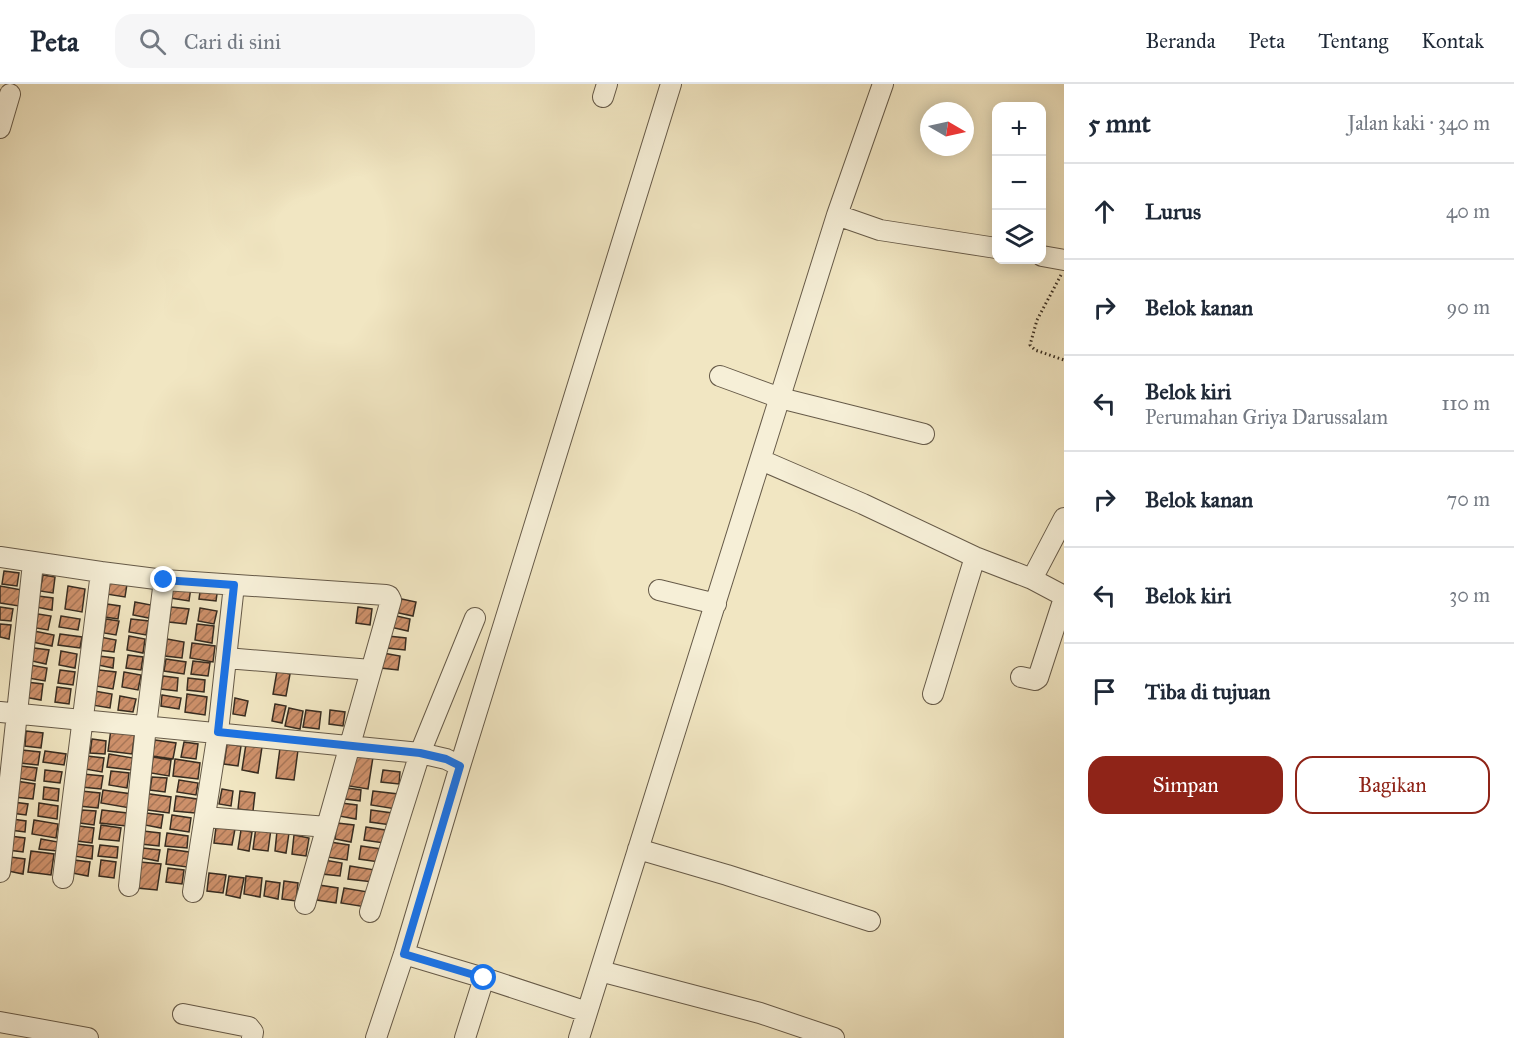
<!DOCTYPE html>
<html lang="id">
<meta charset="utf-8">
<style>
body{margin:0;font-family:"IM FELL Great Primer",serif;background:#f6f6f7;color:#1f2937}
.controls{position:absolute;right:18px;top:18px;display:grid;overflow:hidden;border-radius:12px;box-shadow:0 3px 15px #0003}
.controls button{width:54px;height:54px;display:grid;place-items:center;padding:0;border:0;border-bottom:2px solid #e0e1e3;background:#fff;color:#1f2937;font:30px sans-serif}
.compass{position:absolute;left:920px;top:18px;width:54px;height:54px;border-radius:50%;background:#fff;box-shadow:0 3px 15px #0003;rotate:99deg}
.stop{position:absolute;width:18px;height:18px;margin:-14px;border:4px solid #1a73e8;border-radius:50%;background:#fff}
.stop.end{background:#1a73e8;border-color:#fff;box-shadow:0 2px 6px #0008}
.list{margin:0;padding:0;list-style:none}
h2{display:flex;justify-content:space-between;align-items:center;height:78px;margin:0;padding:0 24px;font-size:26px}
h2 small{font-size:20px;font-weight:400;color:#747a83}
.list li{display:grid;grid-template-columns:39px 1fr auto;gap:18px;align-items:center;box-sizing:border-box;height:96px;padding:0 24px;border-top:2px solid #e0e1e3}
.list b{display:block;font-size:22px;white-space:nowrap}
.list p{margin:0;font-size:20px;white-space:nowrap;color:#747a83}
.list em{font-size:20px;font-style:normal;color:#747a83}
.actions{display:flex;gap:12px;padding:18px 24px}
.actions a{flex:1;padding:14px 0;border:2px solid #8f2418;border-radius:18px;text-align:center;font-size:21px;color:#8f2418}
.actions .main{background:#8f2418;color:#fff}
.icon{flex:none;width:33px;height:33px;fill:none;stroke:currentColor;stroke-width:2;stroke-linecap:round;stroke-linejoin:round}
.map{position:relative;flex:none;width:1064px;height:954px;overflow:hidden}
header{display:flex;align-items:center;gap:36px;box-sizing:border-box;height:84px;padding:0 30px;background:#fff;border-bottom:2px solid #e0e1e3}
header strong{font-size:28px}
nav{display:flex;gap:33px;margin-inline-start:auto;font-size:21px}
.search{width:420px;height:54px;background:#f6f6f7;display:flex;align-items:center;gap:15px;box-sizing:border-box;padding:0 21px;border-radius:18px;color:#747a83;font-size:22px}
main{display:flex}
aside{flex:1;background:#fff}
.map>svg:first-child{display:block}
</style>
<header>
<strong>Peta</strong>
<div class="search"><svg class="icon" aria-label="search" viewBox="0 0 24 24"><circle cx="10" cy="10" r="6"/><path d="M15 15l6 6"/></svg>Cari di sini</div>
<nav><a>Beranda</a><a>Peta</a><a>Tentang</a><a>Kontak</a></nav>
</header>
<main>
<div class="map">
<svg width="1064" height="954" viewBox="0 0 1064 954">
<defs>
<pattern id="building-hatch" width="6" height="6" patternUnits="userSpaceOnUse" patternTransform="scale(1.5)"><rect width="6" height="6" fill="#cd906a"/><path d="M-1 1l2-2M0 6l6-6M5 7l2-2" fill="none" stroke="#a77657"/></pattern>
</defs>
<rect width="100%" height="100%" fill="#f1e6c2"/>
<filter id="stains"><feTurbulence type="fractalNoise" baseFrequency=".00333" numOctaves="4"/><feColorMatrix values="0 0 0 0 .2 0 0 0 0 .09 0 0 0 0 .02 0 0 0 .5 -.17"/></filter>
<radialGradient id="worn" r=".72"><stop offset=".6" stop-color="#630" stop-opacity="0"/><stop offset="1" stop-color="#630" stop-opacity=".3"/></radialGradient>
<path fill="url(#building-hatch)" stroke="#372c20" stroke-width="1.5" d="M4 487 19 489 17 502 2 500Z
M43 491 55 493 53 509 40 507Z
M108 497 127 500 125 513 106 510Z
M201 500 218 503 216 517 199 515Z
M172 501 191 503 189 517 171 514Z
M0 502 22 506 19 522 0 519Z
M68 502 85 505 82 528 65 525Z
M38 512 53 514 52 526 36 523Z
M397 514 416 518 413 532 394 528Z
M135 518 151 521 149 534 133 531Z
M107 520 120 522 118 535 105 533Z
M0 523 13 525 11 537 0 536Z
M171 523 189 525 186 540 169 538Z
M358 523 372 525 370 541 356 539Z
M200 524 217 527 214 540 198 537Z
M38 530 51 532 48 546 36 544Z
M392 531 410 535 408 547 390 543Z
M61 532 80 535 78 546 59 543Z
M106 535 119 537 116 551 104 549Z
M131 535 149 537 146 551 129 548Z
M0 540 11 541 9 555 0 553Z
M197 540 214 542 212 559 195 556Z
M34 547 54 551 52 562 32 558Z
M60 550 82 553 80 564 58 561Z
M129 552 145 555 143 569 127 566Z
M388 552 406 554 405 566 387 564Z
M100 553 116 556 114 568 98 566Z
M167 555 184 558 182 574 165 572Z
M192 559 215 562 213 578 190 574Z
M34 564 49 566 46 580 32 577Z
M61 567 77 570 75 584 59 581Z
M383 569 400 572 398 586 381 584Z
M128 571 143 573 141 586 126 584Z
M99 572 114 574 113 584 98 581Z
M166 575 186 578 184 590 164 587Z
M193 577 210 579 208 592 191 590Z
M30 581 47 584 45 597 28 594Z
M60 586 75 588 73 601 58 599Z
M99 586 116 588 113 605 96 602Z
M277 587 290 590 286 612 273 610Z
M124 588 141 591 138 606 122 603Z
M163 592 178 594 177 607 161 605Z
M188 594 205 596 204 608 187 606Z
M26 598 43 600 41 616 24 613Z
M57 603 71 605 69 620 55 618Z
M94 607 112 610 110 624 92 621Z
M187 610 207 613 205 631 185 628Z
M162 611 181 614 179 625 161 622Z
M120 612 136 615 133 628 118 626Z
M235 614 248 617 245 632 233 630Z
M275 620 286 622 282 639 272 637Z
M289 624 303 627 300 645 285 642Z
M306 626 321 628 319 645 303 643Z
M330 626 345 628 343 642 329 640Z
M111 645 135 648 132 670 108 667Z
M26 647 43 649 41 664 25 662Z
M92 655 106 657 105 670 90 669Z
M155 656 176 659 173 675 152 672Z
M184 658 198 660 196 675 181 673Z
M227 660 241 662 238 682 224 680Z
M246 660 262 663 258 689 242 686Z
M280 664 298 666 294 696 276 694Z
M22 666 40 668 38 681 20 679Z
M45 667 66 670 64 681 43 678Z
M109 670 133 674 131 686 107 683Z
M354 670 373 673 368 705 349 702Z
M87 672 104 674 102 688 85 685Z
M153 673 171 676 169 692 151 689Z
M175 675 200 679 198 695 173 692Z
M20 682 37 684 35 697 18 694Z
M45 686 62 688 60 699 44 697Z
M383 686 400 688 399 700 381 698Z
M111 687 129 689 127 704 109 701Z
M83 690 103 692 101 705 82 703Z
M152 693 167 694 165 708 150 706Z
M179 696 198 699 196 711 177 708Z
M16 697 35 700 33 715 14 713Z
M44 703 59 705 58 717 43 715Z
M347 704 361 706 360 717 345 715Z
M222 705 233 707 231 722 219 720Z
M103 706 132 710 130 724 101 719Z
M81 707 100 709 98 724 79 722Z
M240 707 255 709 253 727 238 725Z
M373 707 398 710 396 725 371 721Z
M143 709 171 713 169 729 141 725Z
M176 712 197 715 195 729 174 727Z
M13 718 28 720 26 731 11 729Z
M39 719 58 722 57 735 38 732Z
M341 719 357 721 356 735 339 732Z
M82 726 96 727 94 741 80 739Z
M102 726 127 729 126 742 100 739Z
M371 726 392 729 391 741 370 738Z
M146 729 163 731 161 744 145 741Z
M172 731 191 734 189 748 170 745Z
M12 735 26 737 25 748 10 746Z
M34 736 58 740 56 754 32 750Z
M337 739 354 741 351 758 335 755Z
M101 741 121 744 119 757 99 755Z
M79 742 94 744 92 759 77 757Z
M216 743 235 745 232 761 214 759Z
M256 743 271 745 268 767 253 765Z
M366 743 385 746 384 759 364 756Z
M241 746 252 748 249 767 238 765Z
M143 747 160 749 159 762 141 760Z
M277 747 289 749 286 769 275 767Z
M167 749 188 752 187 764 165 762Z
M294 751 309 754 306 772 292 770Z
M10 752 25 754 23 768 8 766Z
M41 755 58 758 57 767 39 765Z
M330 758 349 761 347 776 327 773Z
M76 760 93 762 92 775 74 772Z
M100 761 118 763 117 774 98 772Z
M361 762 381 765 379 778 359 775Z
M143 764 160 766 158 777 142 774Z
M168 765 189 768 187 783 166 780Z
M31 767 54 770 51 791 28 788Z
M10 773 25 775 23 790 8 787Z
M74 776 90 778 88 792 72 789Z
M101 776 116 778 114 794 99 792Z
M324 776 342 779 340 792 322 790Z
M140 778 161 780 157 806 137 804Z
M350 782 375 786 373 798 348 795Z
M168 784 184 786 182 800 166 798Z
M209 789 226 791 223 809 207 807Z
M229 792 244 794 240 814 226 811Z
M246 792 262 794 260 813 244 810Z
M266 797 280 799 278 815 264 812Z
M284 797 298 799 296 817 282 815Z
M319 801 338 804 336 819 317 816Z
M344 804 368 808 366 823 341 819Z"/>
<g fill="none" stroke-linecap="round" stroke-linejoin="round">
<g stroke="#665a48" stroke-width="22">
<path id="minor" d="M603 13 607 0
M0 44 10 10
M837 131 880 146 996 164
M1042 172 1064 176
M720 292 780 314 924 350
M761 376 863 420 975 473 1032 495 1064 512
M0 473 101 488 63 794
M101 488 164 496 146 642 129 802
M1032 495 1064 434
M164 496 386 511 389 512 391 516 305 820
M659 506 716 520
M226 574 371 586
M1021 593 1035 596 1038 594 1064 514
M933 610 975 473
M0 628 420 669 446 675 460 682
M205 733 327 743
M638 765 727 791 870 837
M0 788 33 479
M193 808 218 648 234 501
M370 828 420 669 475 534
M404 870 484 894 587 928
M600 887 760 929 834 954
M183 930 249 943 253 948 252 954
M0 938 88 954
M376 954 404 870 460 682 671 0
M465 954 484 894
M579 954 837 131 883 0"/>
</g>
<path stroke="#372c20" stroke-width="3" stroke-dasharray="1.5 3" stroke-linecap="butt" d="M1061 191 1037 236 1030 261 1035 266 1064 276"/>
<use href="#minor" stroke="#f6efd7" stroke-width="20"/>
</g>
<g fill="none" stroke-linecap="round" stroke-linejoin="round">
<path stroke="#1a73e8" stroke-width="8" d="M164 496 234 501 218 648 420 669 446 675 460 682 404 870 484 894"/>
</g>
<rect width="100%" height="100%" filter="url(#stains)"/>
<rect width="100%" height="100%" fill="url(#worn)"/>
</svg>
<div class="controls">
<button>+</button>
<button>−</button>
<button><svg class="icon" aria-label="layers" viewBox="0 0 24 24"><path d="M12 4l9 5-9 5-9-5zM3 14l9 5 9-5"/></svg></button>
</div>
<svg class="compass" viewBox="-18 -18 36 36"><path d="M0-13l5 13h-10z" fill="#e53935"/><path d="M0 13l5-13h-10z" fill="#747a83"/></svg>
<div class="stop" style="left:484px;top:894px"></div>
<div class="stop end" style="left:164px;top:496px"></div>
</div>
<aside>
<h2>5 mnt<small>Jalan kaki · 340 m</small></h2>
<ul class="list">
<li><svg class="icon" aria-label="ahead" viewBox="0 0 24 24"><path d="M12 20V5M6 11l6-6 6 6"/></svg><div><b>Lurus</b></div><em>40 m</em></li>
<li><svg class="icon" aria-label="right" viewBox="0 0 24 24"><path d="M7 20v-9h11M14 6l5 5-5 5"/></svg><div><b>Belok kanan</b></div><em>90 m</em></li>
<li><svg class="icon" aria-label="left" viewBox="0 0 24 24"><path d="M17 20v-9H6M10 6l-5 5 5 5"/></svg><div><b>Belok kiri</b><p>Perumahan Griya Darussalam</p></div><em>110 m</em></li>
<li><svg class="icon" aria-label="right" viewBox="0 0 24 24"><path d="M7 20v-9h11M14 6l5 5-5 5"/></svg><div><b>Belok kanan</b></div><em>70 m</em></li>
<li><svg class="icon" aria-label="left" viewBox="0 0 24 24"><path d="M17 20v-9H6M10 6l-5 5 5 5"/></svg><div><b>Belok kiri</b></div><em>30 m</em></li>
<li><svg class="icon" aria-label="arrive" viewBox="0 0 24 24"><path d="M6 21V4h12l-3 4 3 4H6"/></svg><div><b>Tiba di tujuan</b></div></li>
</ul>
<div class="actions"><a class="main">Simpan</a><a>Bagikan</a></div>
</aside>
</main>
